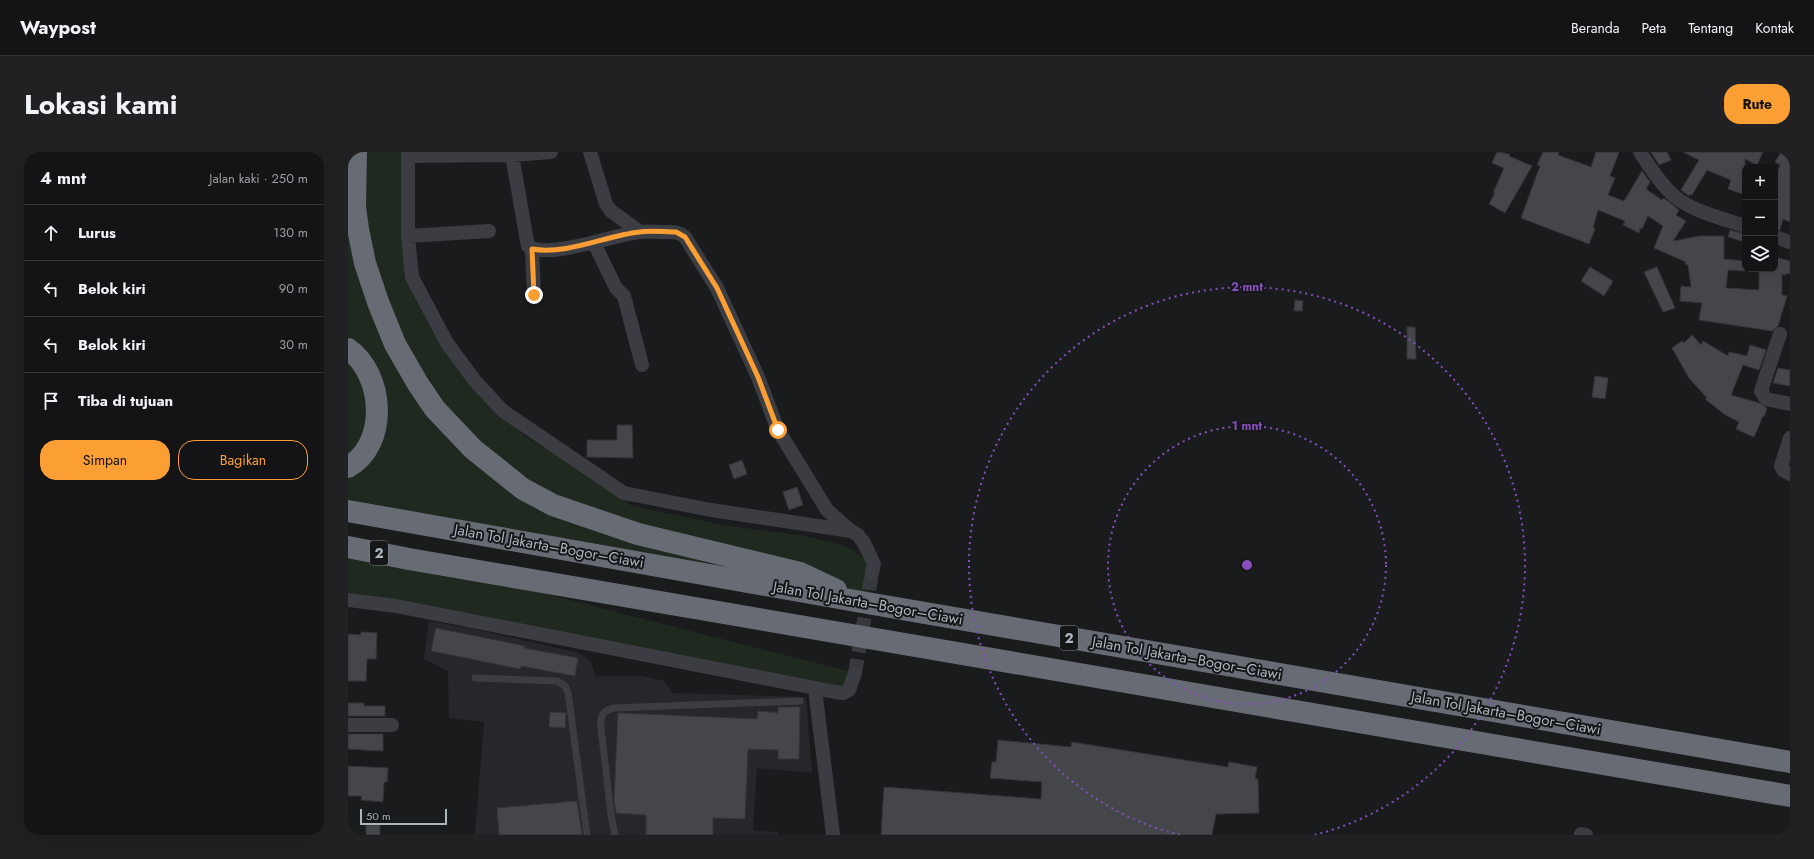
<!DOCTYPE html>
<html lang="id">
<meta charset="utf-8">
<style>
body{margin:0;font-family:Jost,sans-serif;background:#212123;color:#f1f3f6}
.controls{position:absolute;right:12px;top:12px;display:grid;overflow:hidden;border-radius:8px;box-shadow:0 4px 16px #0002}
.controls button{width:36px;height:36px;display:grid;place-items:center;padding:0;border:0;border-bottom:1px solid #333335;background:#141416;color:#f1f3f6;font:20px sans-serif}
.scale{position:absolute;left:12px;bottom:10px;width:87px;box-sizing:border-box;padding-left:4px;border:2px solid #acb4bd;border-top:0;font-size:11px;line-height:14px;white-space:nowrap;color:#acb4bd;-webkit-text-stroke:3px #151618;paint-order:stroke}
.stop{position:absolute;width:12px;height:12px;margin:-9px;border:3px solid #fb9e34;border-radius:50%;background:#fff}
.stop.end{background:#fb9e34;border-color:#fff;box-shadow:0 1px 4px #0008}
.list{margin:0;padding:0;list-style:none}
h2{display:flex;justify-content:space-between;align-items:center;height:52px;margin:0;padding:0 16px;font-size:17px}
h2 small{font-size:13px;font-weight:400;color:#9d9ea1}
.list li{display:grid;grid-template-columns:26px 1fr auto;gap:12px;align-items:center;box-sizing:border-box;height:56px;padding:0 16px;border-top:1px solid #333335}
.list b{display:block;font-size:15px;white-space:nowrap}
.list em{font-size:13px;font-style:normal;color:#9d9ea1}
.actions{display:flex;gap:8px;padding:12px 16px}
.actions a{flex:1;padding:9px 0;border:1px solid #fb9e34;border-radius:16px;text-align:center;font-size:14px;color:#fb9e34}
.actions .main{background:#fb9e34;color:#111}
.icon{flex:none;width:22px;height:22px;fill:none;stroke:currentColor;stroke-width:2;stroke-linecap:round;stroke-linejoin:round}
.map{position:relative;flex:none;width:1442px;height:683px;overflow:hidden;border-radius:16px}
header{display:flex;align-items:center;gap:24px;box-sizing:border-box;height:56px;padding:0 20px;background:#141416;border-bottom:1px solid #333335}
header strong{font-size:19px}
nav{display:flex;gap:22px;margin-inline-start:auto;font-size:14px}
.intro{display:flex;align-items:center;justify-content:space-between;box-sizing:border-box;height:96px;padding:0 24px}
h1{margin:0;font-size:28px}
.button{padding:10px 18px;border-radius:16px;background:#fb9e34;color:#111;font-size:14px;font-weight:700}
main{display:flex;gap:24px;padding:0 24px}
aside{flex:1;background:#141416;border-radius:16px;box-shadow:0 4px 16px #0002}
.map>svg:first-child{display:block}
</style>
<header>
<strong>Waypost</strong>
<nav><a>Beranda</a><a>Peta</a><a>Tentang</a><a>Kontak</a></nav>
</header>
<div class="intro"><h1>Lokasi kami</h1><a class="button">Rute</a></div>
<main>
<aside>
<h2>4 mnt<small>Jalan kaki · 250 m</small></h2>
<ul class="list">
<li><svg class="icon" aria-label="ahead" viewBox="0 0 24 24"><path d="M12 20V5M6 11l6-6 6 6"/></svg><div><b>Lurus</b></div><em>130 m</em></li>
<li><svg class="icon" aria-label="left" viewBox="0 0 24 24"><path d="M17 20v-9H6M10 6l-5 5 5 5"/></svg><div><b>Belok kiri</b></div><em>90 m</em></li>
<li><svg class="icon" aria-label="left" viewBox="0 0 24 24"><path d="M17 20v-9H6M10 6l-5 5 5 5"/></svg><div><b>Belok kiri</b></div><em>30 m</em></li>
<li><svg class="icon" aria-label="arrive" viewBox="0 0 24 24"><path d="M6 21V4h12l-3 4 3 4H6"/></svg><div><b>Tiba di tujuan</b></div></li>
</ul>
<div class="actions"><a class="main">Simpan</a><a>Bagikan</a></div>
</aside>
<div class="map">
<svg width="1442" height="683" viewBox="0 0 1442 683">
<rect width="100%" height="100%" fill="#1a1b1d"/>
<path fill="#26272a" d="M81 469 126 477 232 501 243 510 248 524H294L316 529 325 541 458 545 464 621 409 616 405 679 430 680V683H127L136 570 101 566 100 519 76 507Z"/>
<path fill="#202920" d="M0 0H55L60 128 142 254 177 284 232 317 284 354 381 374 453 383 497 394 526 412 519 451 0 359Z
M0 395 61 407 507 521 501 538 0 448Z"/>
<path fill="#44464a" stroke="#343539" d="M1149 0 1162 2 1161 4 1184 14 1157 61 1141 52 1147 41H1145L1156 16 1144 11Z
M1195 0H1211L1210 3 1243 15 1248 0H1271L1262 24 1267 26 1260 43 1276 49 1294 19 1302 30 1298 37 1314 48 1316 46 1331 58 1328 63 1338 69 1325 89 1352 84H1376V107L1397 109V119L1380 118 1378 136 1411 138V117H1427V105L1442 109V122L1439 121 1438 123 1434 122V143L1439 144 1430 174 1424 179 1351 168 1354 151 1332 149 1333 134 1343 135 1340 113 1337 112 1338 110 1306 96 1315 74 1300 64 1294 77 1292 76 1291 81 1275 73 1277 69 1250 58 1245 76 1247 77 1241 92 1173 66 1192 14 1189 13Z
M1303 0H1319L1323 8 1311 13Z
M1335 0H1415L1409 13 1397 7V43L1380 37 1383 28 1359 18 1344 43 1342 42 1341 44 1333 38 1351 8Z
M1433 0H1442V70L1435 67 1432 78 1427 77V27L1432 13 1427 10Z
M1382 78 1397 82V90L1380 85Z
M1242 115 1265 129 1256 144 1233 129Z
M1309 115 1327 156 1315 160 1296 120Z
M947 148 955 149 954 159H946Z
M1059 175H1067L1068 207H1059Z
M1344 183 1353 193 1355 189 1380 204 1381 200 1399 204 1402 193 1418 198 1411 218 1395 213 1383 243 1411 251 1419 256 1416 265 1415 264 1406 285 1388 277 1391 270 1376 262 1357 247 1359 246 1341 226 1324 196 1334 189 1336 191Z
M1430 216 1442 218V234L1425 231Z
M1247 224 1260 226 1257 247 1244 245Z
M269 273H284L285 306 239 305V288H269Z
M394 308 399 322 386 327 381 313Z
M449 335 455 353 441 358 435 340Z
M88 476 177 494 176 496 230 506 227 524 173 514 172 517 83 499Z
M13 480 29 481 28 507H19L18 529H0V482L13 483Z
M0 551H16V554H37V564H0Z
M430 555H452L451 607H430V598L400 597 397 667 365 666V683H298V663L268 661 266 648 270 561 409 567 410 559 430 561Z
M202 560 218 561 217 576 201 575Z
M0 582H35V599L0 597Z
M650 588 723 595 724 590 880 615 881 610 909 615 907 627H910L911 661 868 662 864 683H533L536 635 693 647 694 630 642 626 644 610H648Z
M0 614 40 616 39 630H36L35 650 13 648 14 644H0Z
M229 649 234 683H151L149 656Z
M18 673H32V683H18Z"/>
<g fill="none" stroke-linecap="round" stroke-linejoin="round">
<path stroke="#373a3d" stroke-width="14" stroke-dasharray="14 7" stroke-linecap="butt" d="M507 521 524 421"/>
<path stroke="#3b3d42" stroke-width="7" d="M127 526 209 529 217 534 220 540 239 683
M267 683 263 663 253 576C252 564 254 559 266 556L452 549"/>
<path stroke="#3b3d42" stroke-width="14" d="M60 0V84L64 125 99 191 127 229 155 259 276 341 363 358 503 379
M242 0 258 52 263 59 292 80
M1292 0C1302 16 1312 31 1326 44 1345 60 1374 66 1397 74
M164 3 179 89 180 94C201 108 267 82 292 80 299 79 307 80 314 80 322 80 330 79 337 85L369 136 410 225 430 278 479 358 503 379 510 383 516 391 526 412 524 421
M60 4 164 3 203 0
M60 84 141 79
M1427 85 1442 90
M246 91 268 136 276 144 294 213
M184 97 186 143
M1432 182 1413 239 1418 247 1442 252
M1442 286 1433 314 1435 318 1442 322
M0 448 48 454 487 540 495 541 501 538 507 521
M467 537 485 683
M0 573H44
M1233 682 1238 683"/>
<path stroke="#676c74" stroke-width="22" d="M8 0 7 55 10 77 17 111 30 150 47 192 70 232 87 257 125 297 175 337 205 353 290 382 452 421 488 438
M0 197C36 222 41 292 0 315
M0 359 519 451 1442 610
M0 395 61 407 1442 644"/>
</g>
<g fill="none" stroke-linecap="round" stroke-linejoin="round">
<path stroke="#fb9e34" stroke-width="5" d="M186 143 184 97C219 103 257 84 291 80 303 78 316 80 328 80L337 85 369 136 410 225 430 278"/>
</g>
<g fill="none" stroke="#874ebe" stroke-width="2" stroke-dasharray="2 4">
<circle cx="899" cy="413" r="139"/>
<path d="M832 683A278 278 0 1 1 966 683"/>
</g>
<g text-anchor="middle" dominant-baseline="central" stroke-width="4" stroke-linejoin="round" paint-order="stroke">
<g fill="#151618" stroke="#7f858c" stroke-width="1">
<rect x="22" y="389" width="18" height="24" rx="3"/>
<rect x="712" y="474" width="18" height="24" rx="3"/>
</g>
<g font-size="14" font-weight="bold" fill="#acb4bd">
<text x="31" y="401">2</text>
<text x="721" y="486">2</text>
</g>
<g font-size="15" fill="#acb4bd" stroke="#151618">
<text transform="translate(201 394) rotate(10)">Jalan Tol Jakarta–Bogor–Ciawi</text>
<text transform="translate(520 451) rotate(10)">Jalan Tol Jakarta–Bogor–Ciawi</text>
<text transform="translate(839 506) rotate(10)">Jalan Tol Jakarta–Bogor–Ciawi</text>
<text transform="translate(1158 561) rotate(10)">Jalan Tol Jakarta–Bogor–Ciawi</text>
</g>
</g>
<circle cx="899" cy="413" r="6" fill="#874ebe" stroke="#151618" stroke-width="2"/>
<g font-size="12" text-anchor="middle" font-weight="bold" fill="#874ebe" stroke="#151618" stroke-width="4" stroke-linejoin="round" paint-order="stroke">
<text x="899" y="139">2 mnt</text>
<text x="899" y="278">1 mnt</text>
</g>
</svg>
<div class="controls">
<button>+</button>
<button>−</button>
<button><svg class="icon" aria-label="layers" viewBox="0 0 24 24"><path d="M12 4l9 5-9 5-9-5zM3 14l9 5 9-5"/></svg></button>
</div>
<div class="scale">50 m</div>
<div class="stop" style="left:430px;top:278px"></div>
<div class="stop end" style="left:186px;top:143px"></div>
</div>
</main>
